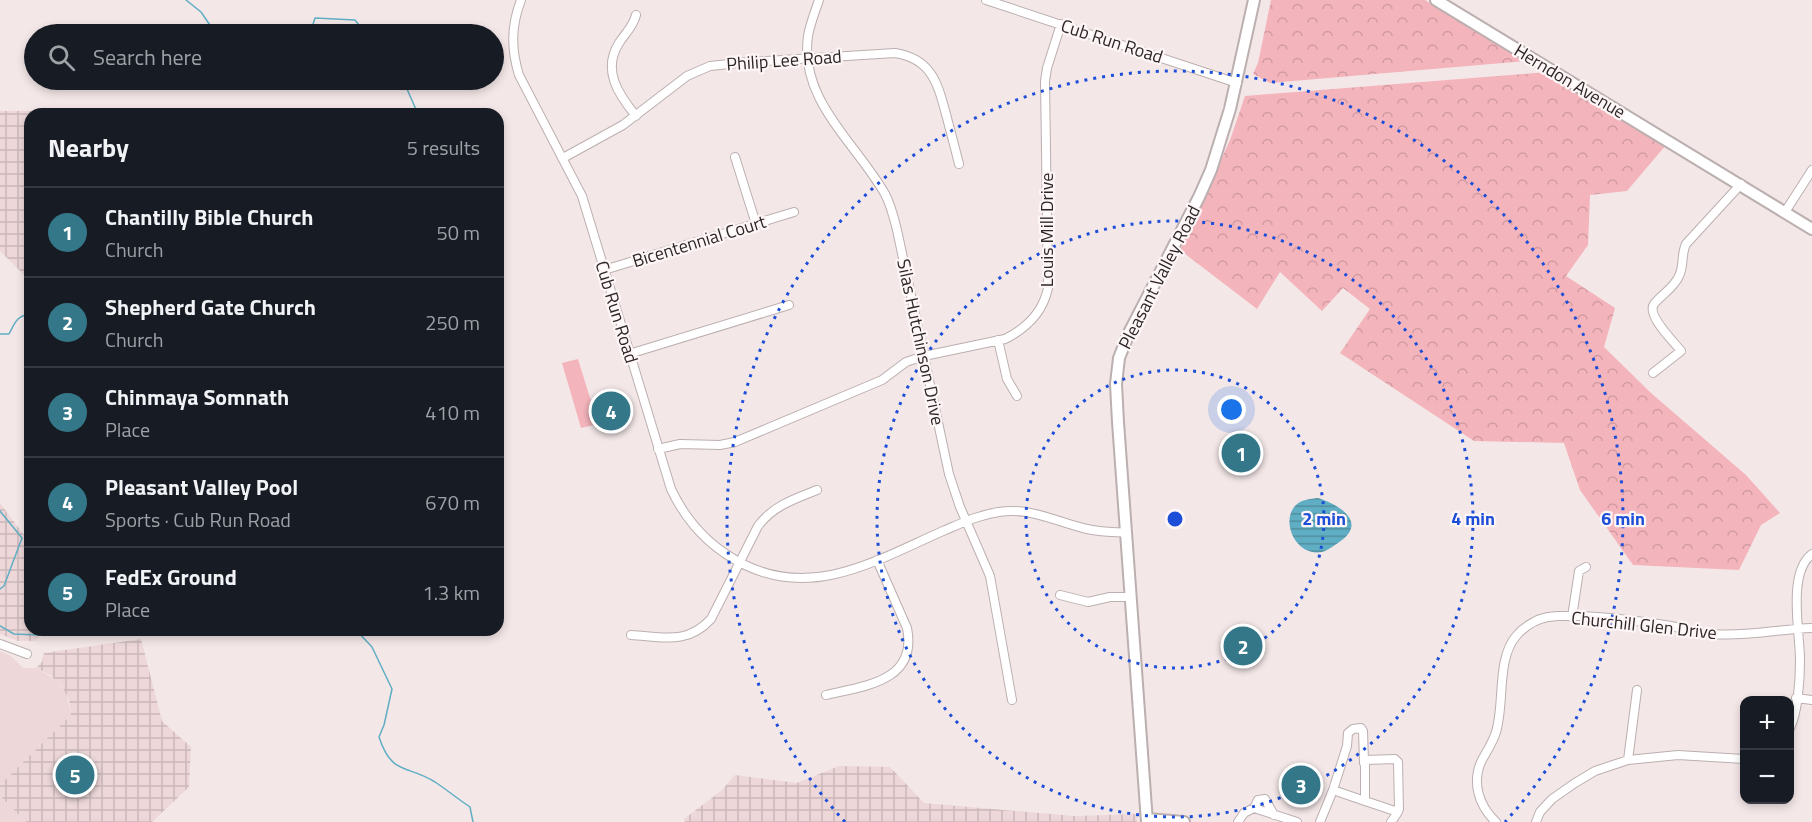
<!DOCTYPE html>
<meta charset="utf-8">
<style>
body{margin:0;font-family:"Titillium Web",sans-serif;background:#242831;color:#f1f3f6}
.controls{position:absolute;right:18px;bottom:18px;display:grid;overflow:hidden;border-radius:12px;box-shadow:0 3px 9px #0003}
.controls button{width:54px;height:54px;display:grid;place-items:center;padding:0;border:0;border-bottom:2px solid #363941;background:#171b24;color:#f1f3f6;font:30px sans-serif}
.you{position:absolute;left:1232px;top:410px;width:21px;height:21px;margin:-15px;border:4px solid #fff;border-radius:50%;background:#1a73e8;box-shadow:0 0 0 9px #1a73e833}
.badge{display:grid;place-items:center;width:39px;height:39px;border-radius:50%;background:#347788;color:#fff;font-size:20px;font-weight:700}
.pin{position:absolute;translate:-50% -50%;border:3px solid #fff;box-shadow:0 2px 6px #0006}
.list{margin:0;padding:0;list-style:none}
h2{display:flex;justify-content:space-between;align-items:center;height:78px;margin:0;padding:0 24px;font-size:26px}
h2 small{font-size:20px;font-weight:400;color:#9ea1a6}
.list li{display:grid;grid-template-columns:39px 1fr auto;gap:18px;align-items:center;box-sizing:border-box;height:90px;padding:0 24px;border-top:2px solid #363941}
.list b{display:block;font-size:22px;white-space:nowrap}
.list p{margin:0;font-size:20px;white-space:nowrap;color:#9ea1a6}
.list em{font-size:20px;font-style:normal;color:#9ea1a6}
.icon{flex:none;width:33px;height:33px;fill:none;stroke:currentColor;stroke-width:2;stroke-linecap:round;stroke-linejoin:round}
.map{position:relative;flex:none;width:1812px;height:822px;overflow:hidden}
.search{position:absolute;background:#171b24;box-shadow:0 3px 9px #0003;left:24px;top:24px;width:480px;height:66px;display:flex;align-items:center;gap:15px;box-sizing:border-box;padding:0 21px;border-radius:33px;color:#9ea1a6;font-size:22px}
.panel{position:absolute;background:#171b24;box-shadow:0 3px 9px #0003;left:24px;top:108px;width:480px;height:528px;border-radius:18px}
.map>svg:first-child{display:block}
</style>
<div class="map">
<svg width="1812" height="822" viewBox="0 0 1812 822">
<defs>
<pattern id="industrial-grid" width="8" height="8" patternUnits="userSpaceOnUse" patternTransform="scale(1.5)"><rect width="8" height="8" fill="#edd7d9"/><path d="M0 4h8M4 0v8" fill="none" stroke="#cbb8ba"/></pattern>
<pattern id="forest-crowns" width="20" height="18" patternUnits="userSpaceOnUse" patternTransform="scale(1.5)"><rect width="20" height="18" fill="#f4b4bc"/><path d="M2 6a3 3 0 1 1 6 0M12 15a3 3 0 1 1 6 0" fill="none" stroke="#d19ba2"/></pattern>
<pattern id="water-rules" width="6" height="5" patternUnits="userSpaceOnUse" patternTransform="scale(1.5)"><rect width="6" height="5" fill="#60aec3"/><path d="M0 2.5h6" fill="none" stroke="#4f8d9e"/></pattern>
</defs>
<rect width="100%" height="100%" fill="#f4e7e8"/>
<path fill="#edd7d9" d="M0 651 11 656 23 668H36L56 680 66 692 71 715 0 785Z
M0 796 26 822H0Z"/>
<path fill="url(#industrial-grid)" d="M0 111H62L65 114H30V292L26 277 0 251Z
M0 503 30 543V630H42L36 641H18L0 634Z
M141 639 162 721 191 747 189 787 152 822H26L0 796V785L71 715 69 700 62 686 50 675 36 668 42 662 44 653Z
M839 766 890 767 924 803 1074 816 1137 814V822H685L684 819 721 791 735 775 797 783Z"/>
<path fill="url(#forest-crowns)" d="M1271 0H1425L1526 61 1270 83 1253 74 1258 63Z
M1548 72 1666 145 1627 191 1590 195 1588 245 1566 276 1615 308 1604 347 1651 393 1746 475 1780 513 1761 525 1739 570 1633 565 1580 490 1564 443 1474 441 1340 353 1370 309 1343 288 1322 311 1280 272 1257 309 1180 250 1230 140 1245 96Z"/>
<path fill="#f4b4bc" d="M578 359 598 424 581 428 562 363Z"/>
<path fill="url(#water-rules)" d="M618 395 624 414 608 418 610 428 604 430 598 409 612 405 610 398Z
M1318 498C1340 505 1369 523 1338 543 1333 546 1327 551 1322 552 1295 557 1280 520 1296 505 1302 499 1311 499 1318 498Z"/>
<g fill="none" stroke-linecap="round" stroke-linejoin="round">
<path stroke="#60aec3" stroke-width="1.5" d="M186 0 201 12 216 34
M310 34 315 18 355 20 366 34
M246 80 252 88 271 80
M403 80 418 114
M0 334H9C14 325 17 314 30 315
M0 511 22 538 4 586 0 589
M0 626 14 634 39 635 51 630
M356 630 372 647 392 689 384 725 379 737C392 776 406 764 435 782 447 790 458 799 470 807L473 822"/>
<g stroke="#bcafb0" stroke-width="10">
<path id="street" d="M521 0C511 26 511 49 519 75L582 196 671 489C687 523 710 548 745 565 815 599 879 559 943 531 962 523 978 515 999 512 1031 507 1056 522 1087 529 1100 532 1114 532 1127 533
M819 0C815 12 810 24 808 36 799 100 856 143 885 194 891 205 894 218 897 230L949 474 960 507 990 576 1012 700
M986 0 1237 83
M636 15C633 27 626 32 619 43 602 70 618 94 636 116
M735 157 756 224
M563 158 623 125 687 76 710 66 748 62 895 53C933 59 938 85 947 118 951 133 955 148 959 164
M1785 212 1812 170
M604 270 794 212
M998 340 1007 379 1017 396
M629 354 789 305
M1653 373 1681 351C1674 342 1646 315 1654 304 1662 294 1674 288 1679 276 1684 267 1681 254 1686 244L1741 184
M658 449 680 444 720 445 735 442 882 380 906 362 924 356 1005 339C1027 328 1043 312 1048 288L1045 81 1047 68 1061 24
M1060 595 1088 602 1110 597H1131
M1572 617 1579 571 1586 567
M631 635C663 637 687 645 711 619L758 526C773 506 794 499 817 490
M0 644 27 654
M826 695C863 686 918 682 907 628L877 560
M1796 698 1812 700
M1790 728C1798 712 1800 679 1800 660 1800 632 1787 573 1812 554
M1628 760 1637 690
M1333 790 1347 746 1348 733 1353 729 1361 728 1363 731 1364 763
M1254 808 1258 800 1265 799 1274 815
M1238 822 1244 813 1254 808 1297 822
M1320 822 1333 790 1365 801
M1391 822C1394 818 1397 815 1399 809L1398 762 1395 759 1365 760V801L1398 812
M1496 822C1479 806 1471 782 1482 760 1487 751 1493 742 1496 732 1505 703 1496 658 1517 635 1525 626 1537 619 1548 617 1580 613 1639 621 1671 626 1685 629 1698 633 1712 634 1744 637 1779 629 1812 628
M1536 822 1540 812 1552 799 1575 783 1595 771 1628 760 1678 755 1744 759"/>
</g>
<g stroke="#bcafb0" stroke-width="14">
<path id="secondary" d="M1436 0 1812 229
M1147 819 1184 822
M1147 822 1118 422 1116 384 1119 358 1129 333 1199 197 1211 170 1230 109 1254 0"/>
</g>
<use href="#street" stroke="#fff" stroke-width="8"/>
<use href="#secondary" stroke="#fff" stroke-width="10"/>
</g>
<g fill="none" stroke="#1d4ed8" stroke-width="3" stroke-dasharray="3 6">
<circle cx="1175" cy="519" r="149"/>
<circle cx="1175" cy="519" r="298"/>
<path d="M845 822A448 448 0 1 1 1505 822"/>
</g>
<g text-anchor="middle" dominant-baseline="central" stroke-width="4.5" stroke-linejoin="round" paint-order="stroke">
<g font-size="18" fill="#2b2627" stroke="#fef5f6">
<text transform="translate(1112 41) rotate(18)">Cub Run Road</text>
<text transform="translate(784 60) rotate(-4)">Philip Lee Road</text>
<text transform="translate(1570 81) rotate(31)">Herndon Avenue</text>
<text transform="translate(1046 230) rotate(-90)">Louis Mill Drive</text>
<text transform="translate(699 241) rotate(-17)">Bicentennial Court</text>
<text transform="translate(1159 277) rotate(-63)">Pleasant Valley Road</text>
<text transform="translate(617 312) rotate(73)">Cub Run Road</text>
<text transform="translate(921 342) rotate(78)">Silas Hutchinson Drive</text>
<text transform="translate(1644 625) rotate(6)">Churchill Glen Drive</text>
</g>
</g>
<circle cx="1175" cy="519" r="9" fill="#1d4ed8" stroke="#fef5f6" stroke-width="3"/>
<g font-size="18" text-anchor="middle" font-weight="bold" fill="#1d4ed8" stroke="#fef5f6" stroke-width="4.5" stroke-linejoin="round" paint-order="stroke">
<text x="1324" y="525">2 min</text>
<text x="1473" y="525">4 min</text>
<text x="1623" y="525">6 min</text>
</g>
</svg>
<div class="controls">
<button>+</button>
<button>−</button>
</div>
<div class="you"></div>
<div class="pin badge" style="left:1241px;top:453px">1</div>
<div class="pin badge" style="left:1243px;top:646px">2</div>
<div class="pin badge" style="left:1301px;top:785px">3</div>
<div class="pin badge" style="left:611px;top:411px">4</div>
<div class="pin badge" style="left:75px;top:775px">5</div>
<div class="search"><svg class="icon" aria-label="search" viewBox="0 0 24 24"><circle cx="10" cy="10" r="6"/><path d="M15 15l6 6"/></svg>Search here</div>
<section class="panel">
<h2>Nearby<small>5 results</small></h2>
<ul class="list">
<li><span class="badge">1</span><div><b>Chantilly Bible Church</b><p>Church</p></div><em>50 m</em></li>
<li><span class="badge">2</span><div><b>Shepherd Gate Church</b><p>Church</p></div><em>250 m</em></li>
<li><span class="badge">3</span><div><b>Chinmaya Somnath</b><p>Place</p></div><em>410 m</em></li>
<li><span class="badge">4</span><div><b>Pleasant Valley Pool</b><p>Sports · Cub Run Road</p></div><em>670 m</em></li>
<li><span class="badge">5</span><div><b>FedEx Ground</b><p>Place</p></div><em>1.3 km</em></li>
</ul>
</section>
</div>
